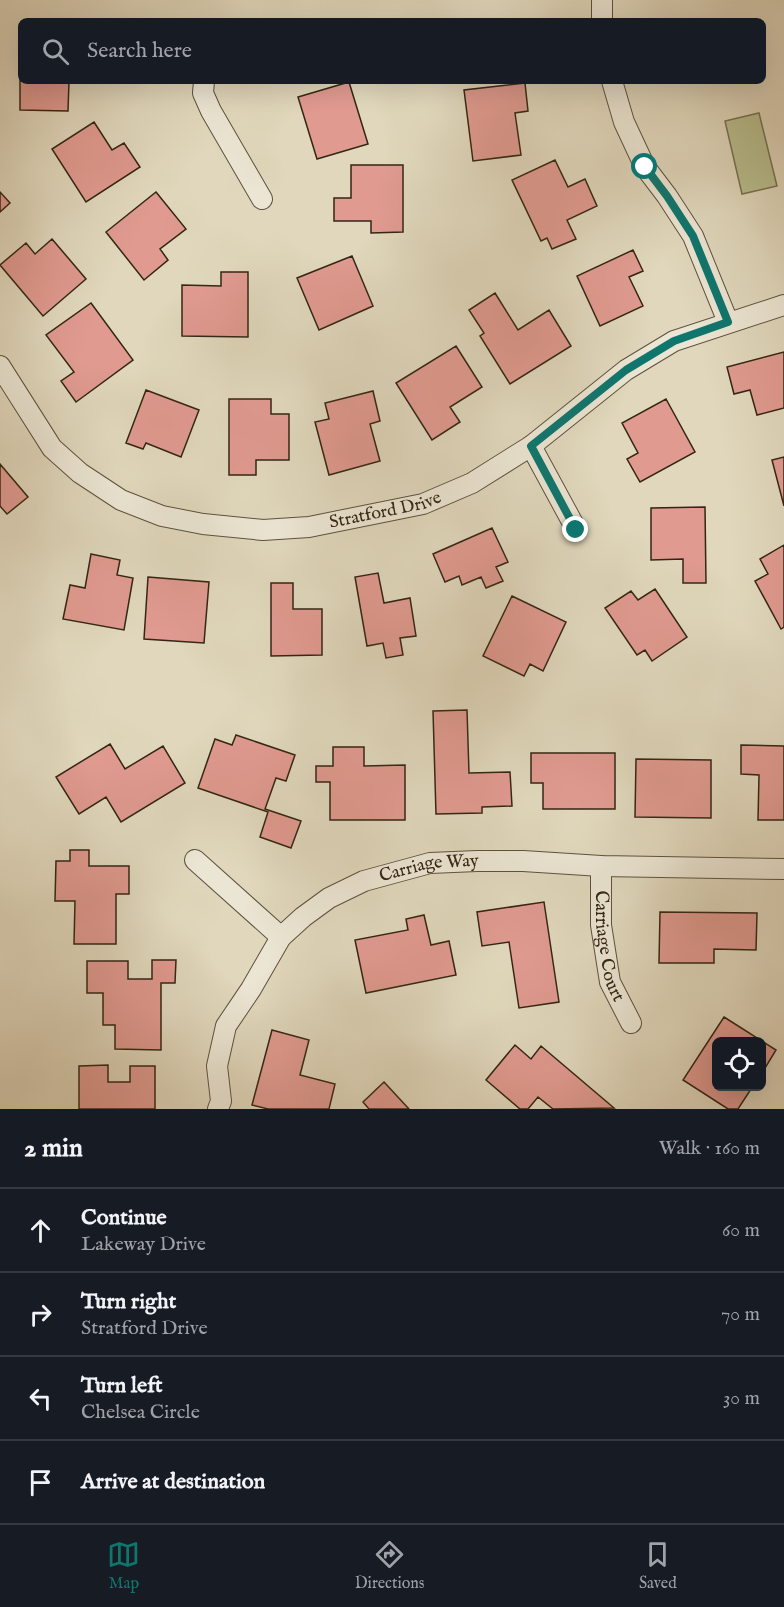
<!DOCTYPE html>
<meta charset="utf-8">
<style>
body{margin:0;font-family:"IM FELL English",serif;background:#20242c;color:#f1f3f6}
.controls{position:absolute;right:18px;bottom:18px;display:grid;overflow:hidden;border-radius:9px;box-shadow:0 6px 24px #0002}
.controls button{width:54px;height:54px;display:grid;place-items:center;padding:0;border:0;border-bottom:2px solid #363941;background:#171b24;color:#f1f3f6;font:30px sans-serif}
.stop{position:absolute;width:18px;height:18px;margin:-14px;border:4px solid #0f766e;border-radius:50%;background:#fff}
.stop.end{background:#0f766e;border-color:#fff;box-shadow:0 2px 6px #0008}
.list{margin:0;padding:0;list-style:none}
h2{display:flex;justify-content:space-between;align-items:center;height:78px;margin:0;padding:0 24px;font-size:26px}
h2 small{font-size:20px;font-weight:400;color:#9ea1a6}
.list li{display:grid;grid-template-columns:39px 1fr auto;gap:18px;align-items:center;box-sizing:border-box;height:84px;padding:0 24px;border-top:2px solid #363941}
.list b{display:block;font-size:22px;white-space:nowrap}
.list p{margin:0;font-size:20px;white-space:nowrap;color:#9ea1a6}
.list em{font-size:20px;font-style:normal;color:#9ea1a6}
.icon{flex:none;width:33px;height:33px;fill:none;stroke:currentColor;stroke-width:2;stroke-linecap:round;stroke-linejoin:round}
.map{position:relative;flex:none;width:784px;height:1109px;overflow:hidden}
.search{position:absolute;background:#171b24;box-shadow:0 6px 24px #0002;left:18px;right:18px;top:18px;height:66px;display:flex;align-items:center;gap:15px;box-sizing:border-box;padding:0 21px;border-radius:9px;color:#9ea1a6;font-size:22px}
.sheet{height:414px;background:#171b24}
nav{display:flex;justify-content:space-around;align-items:center;box-sizing:border-box;height:84px;border-top:2px solid #363941;background:#171b24;font-size:16px;color:#9ea1a6}
nav a{display:grid;justify-items:center;gap:3px}
nav .on{color:#0f766e}
.map>svg:first-child{display:block}
</style>
<div class="map">
<svg width="784" height="1109" viewBox="0 0 784 1109">
<rect width="100%" height="100%" fill="#e0d7bc"/>
<filter id="stains"><feTurbulence type="fractalNoise" baseFrequency=".00333" numOctaves="4"/><feColorMatrix values="0 0 0 0 .2 0 0 0 0 .09 0 0 0 0 .02 0 0 0 .5 -.17"/></filter>
<radialGradient id="worn" r=".72"><stop offset=".6" stop-color="#630" stop-opacity="0"/><stop offset="1" stop-color="#630" stop-opacity=".3"/></radialGradient>
<path fill="#b8bd8d" stroke="#767250" stroke-width="1.5" d="M759 113 777 186 742 194 725 121Z"/>
<path fill="#e09a90" stroke="#332614" stroke-width="1.5" d="M20 39 21 81H69L68 111 20 110Z
M349 82 368 144 317 159 298 97Z
M525 83 528 111 515 113 521 155 473 161 464 90Z
M94 122 112 150 124 143 140 167 86 202 52 149Z
M555 160 568 187 585 179 597 206 567 220 576 239 552 249 547 238 541 241 512 180Z
M351 165H403V232L371 233V221H334V198H351Z
M0 192 10 203 0 212Z
M156 192 186 229 160 249 168 260 144 280 106 232Z
M52 239 86 279 43 316 0 265 26 243 35 254Z
M633 250 643 271 629 277 643 306 600 326 577 276Z
M352 256 373 306 319 330 297 278Z
M221 272H248V337L182 336V285L221 286Z
M495 293 518 330 549 310 571 346 510 384 480 336 484 333 469 310Z
M91 303 133 360 76 402 61 381 74 372 46 335Z
M456 346 482 387 450 407 460 422 432 440 396 383Z
M784 352V408L757 415 750 390 734 394 727 367Z
M146 390 199 410 181 457 146 443 143 449 126 443Z
M373 391 380 421 370 424 380 461 329 475 315 422 329 419 325 403Z
M229 399H271V414H289V460H256V475H229Z
M666 399 695 452 640 482 627 459 638 453 622 423Z
M784 457V506L772 460Z
M0 464 28 497 7 514 0 506Z
M705 507 706 583H683V559L651 560V508Z
M492 528 508 562 496 567 503 581 486 588 481 577 462 585 459 576 445 582 433 554Z
M784 545V627L781 629 755 581 768 574 760 559Z
M91 554 120 560 117 575 133 578 124 630 63 619 70 585 85 588Z
M378 573 384 603 410 598 416 636 400 638 403 655 386 658 383 643 367 646 355 577Z
M148 577 209 582 204 643 144 639Z
M271 583H293V609H322V655L271 656Z
M655 589 687 637 652 661 645 650 637 655 605 608 631 591 638 600Z
M512 596 566 622 543 671 530 664 524 676 483 656Z
M467 710 469 773 510 772 512 806 482 807V813L436 814 433 711Z
M236 735 295 755 286 781 276 778 265 809 301 821 291 848 260 837 268 812 198 788 215 739 232 745Z
M110 744 125 769 163 746 185 783 121 822 106 797 79 814 56 777Z
M741 745 784 746V820H758L759 775 741 774Z
M333 747H364V766L405 765V820H330V782H316V766H333Z
M531 753H615V809H543V783H531Z
M636 759 711 760V818L635 817Z
M70 850H89V866H129V894H116V944H74L75 901H55L56 861H70Z
M544 902 559 1002 519 1008 509 942 482 946 477 912Z
M660 912 757 913 756 950 714 949V963H659Z
M424 915 431 945 449 941 456 975 366 993 355 940 408 930 406 919Z
M152 960H176L175 983H161V1050L115 1049V1025H103V993H87V961H128V979H152Z
M724 1017 776 1050 762 1073V1042H716V1086H753L738 1109H728L683 1080Z
M272 1030 309 1040 300 1075 335 1084 329 1109H268L252 1105Z
M515 1045 531 1059 541 1046 614 1108 553 1109 538 1097 528 1109H520L486 1080Z
M108 1065V1082H130V1066H155V1109H79V1066Z
M384 1082 409 1109H369L363 1102Z"/>
<g fill="none" stroke-linecap="round" stroke-linejoin="round">
<g stroke="#5e523e" stroke-width="22">
<g id="street">
<path d="M602 0V21"/>
<path d="M204 81 203 93 211 111 262 199"/>
<path d="M612 81 624 122 645 167 667 196 693 236 728 322"/>
<path id="s1" d="M0 366 52 448 80 473 121 500 162 516 203 524 263 530 309 527 423 504 472 483 531 446 626 370 674 341 784 305"/>
<path d="M531 446 576 529"/>
<path d="M195 860 281 937"/>
<path id="s2" d="M601 866V925L610 982 631 1023"/>
<path id="s3" d="M218 1109 221 1101 217 1066 226 1026 251 989 281 937 303 917 329 898 364 881 430 863 477 861H523L601 866 784 869"/>
</g>
</g>
<use href="#street" stroke="#ebe5d3" stroke-width="20"/>
</g>
<g fill="none" stroke-linecap="round" stroke-linejoin="round">
<path stroke="#0f766e" stroke-width="8" d="M576 530 531 446 626 370 674 341 728 322 693 236 667 196 645 167"/>
</g>
<g text-anchor="middle" dominant-baseline="central" stroke-width="6" stroke-linejoin="round" paint-order="stroke">
<g font-size="18" fill="#332614" stroke="#ebe5d3">
<text stroke="none"><textPath href="#s1" startOffset="454">Stratford Drive</textPath></text>
<text stroke="none"><textPath href="#s3" startOffset="357">Carriage Way</textPath></text>
<text stroke="none"><textPath href="#s2" startOffset="81">Carriage Court</textPath></text>
</g>
</g>
<rect width="100%" height="100%" filter="url(#stains)"/>
<rect width="100%" height="100%" fill="url(#worn)"/>
</svg>
<div class="controls">
<button><svg class="icon" aria-label="locate" viewBox="0 0 24 24"><circle cx="12" cy="12" r="6"/><path d="M12 2v4M12 18v4M2 12h4M18 12h4"/></svg></button>
</div>
<div class="stop" style="left:645px;top:167px"></div>
<div class="stop end" style="left:576px;top:530px"></div>
<div class="search"><svg class="icon" aria-label="search" viewBox="0 0 24 24"><circle cx="10" cy="10" r="6"/><path d="M15 15l6 6"/></svg>Search here</div>
</div>
<section class="sheet">
<h2>2 min<small>Walk · 160 m</small></h2>
<ul class="list">
<li><svg class="icon" aria-label="ahead" viewBox="0 0 24 24"><path d="M12 20V5M6 11l6-6 6 6"/></svg><div><b>Continue</b><p>Lakeway Drive</p></div><em>60 m</em></li>
<li><svg class="icon" aria-label="right" viewBox="0 0 24 24"><path d="M7 20v-9h11M14 6l5 5-5 5"/></svg><div><b>Turn right</b><p>Stratford Drive</p></div><em>70 m</em></li>
<li><svg class="icon" aria-label="left" viewBox="0 0 24 24"><path d="M17 20v-9H6M10 6l-5 5 5 5"/></svg><div><b>Turn left</b><p>Chelsea Circle</p></div><em>30 m</em></li>
<li><svg class="icon" aria-label="arrive" viewBox="0 0 24 24"><path d="M6 21V4h12l-3 4 3 4H6"/></svg><div><b>Arrive at destination</b></div></li>
</ul>
</section>
<nav>
<a class="on"><svg class="icon" aria-label="map" viewBox="0 0 24 24"><path d="M3 6l6-2 6 2 6-2v14l-6 2-6-2-6 2zM9 4v14M15 6v14"/></svg>Map</a>
<a><svg class="icon" aria-label="directions" viewBox="0 0 24 24"><path d="M12 3l9 9-9 9-9-9zM9 14v-3h6M13 9l2 2-2 2"/></svg>Directions</a>
<a><svg class="icon" aria-label="saved" viewBox="0 0 24 24"><path d="M7 4h10v16l-5-4-5 4z"/></svg>Saved</a>
</nav>
